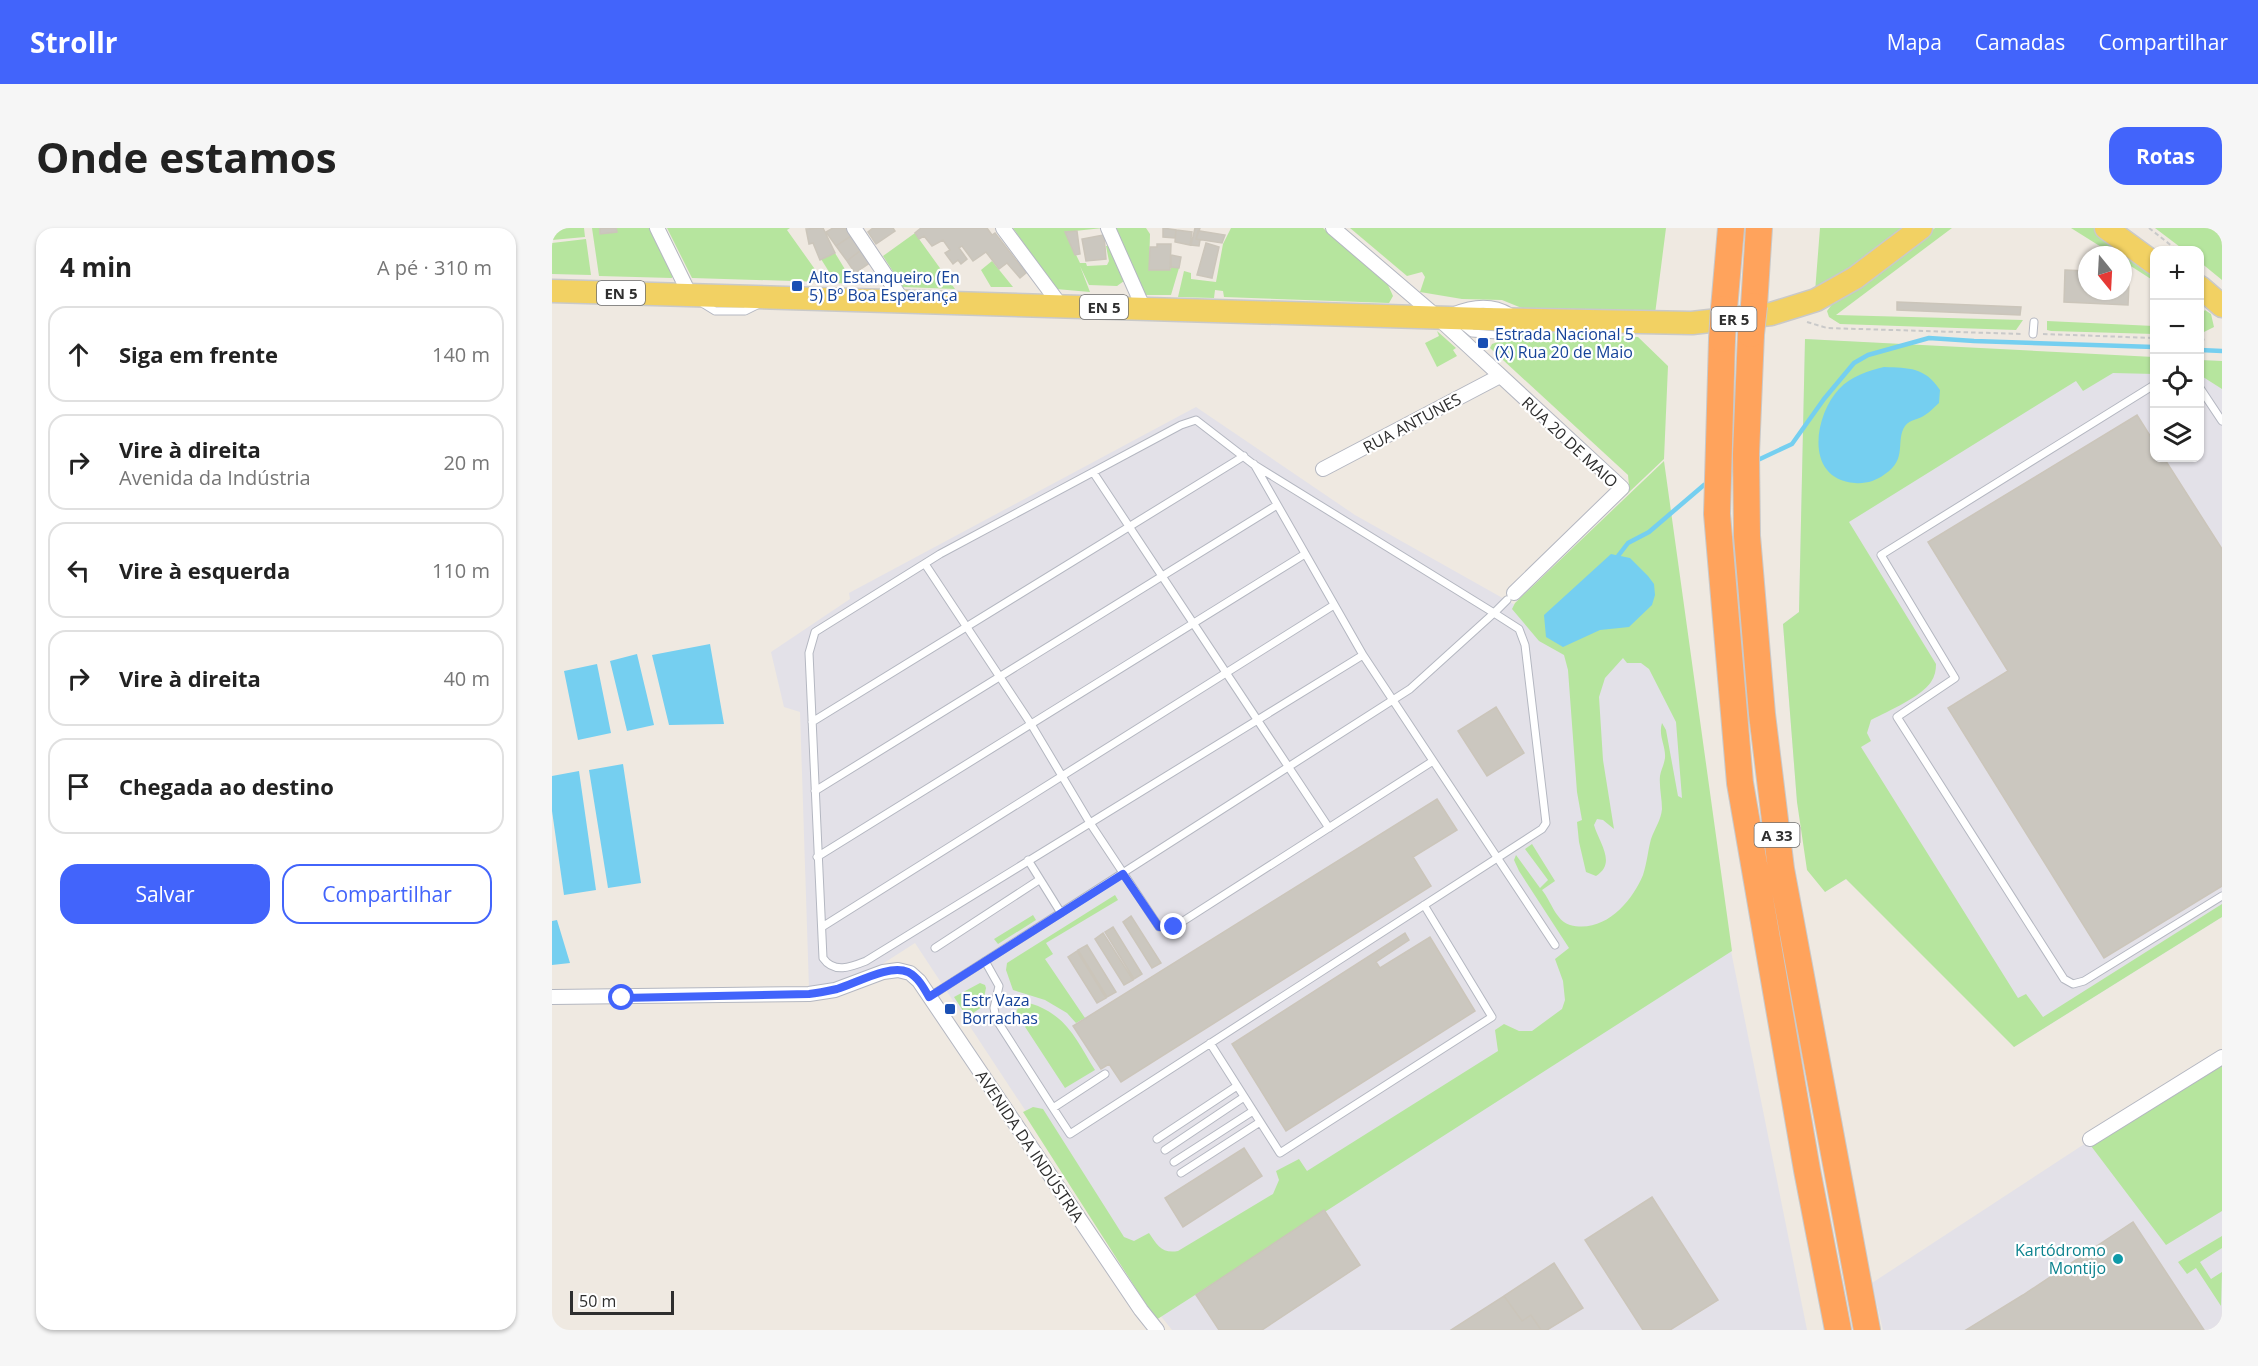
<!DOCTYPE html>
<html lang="pt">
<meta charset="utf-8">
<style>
body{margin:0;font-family:"Open Sans",sans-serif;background:#f6f6f6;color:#222}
.controls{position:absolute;right:18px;top:18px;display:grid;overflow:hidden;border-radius:12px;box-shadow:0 2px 4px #0004}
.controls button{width:54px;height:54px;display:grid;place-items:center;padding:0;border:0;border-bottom:2px solid #e0e0e0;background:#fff;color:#222;font:30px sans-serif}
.compass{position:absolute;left:1526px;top:18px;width:54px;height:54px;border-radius:50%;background:#fff;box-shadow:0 2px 4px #0004;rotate:162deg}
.scale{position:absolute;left:18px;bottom:15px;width:104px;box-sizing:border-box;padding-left:6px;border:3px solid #2e2e2e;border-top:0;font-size:16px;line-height:21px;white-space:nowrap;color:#2e2e2e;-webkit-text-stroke:4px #fff;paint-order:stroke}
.stop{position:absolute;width:18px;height:18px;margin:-14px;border:4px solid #4264fb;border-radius:50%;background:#fff}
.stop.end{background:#4264fb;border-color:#fff;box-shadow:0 2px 6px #0008}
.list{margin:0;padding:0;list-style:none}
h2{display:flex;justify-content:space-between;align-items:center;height:78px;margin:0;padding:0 24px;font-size:26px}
h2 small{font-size:20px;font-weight:400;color:#767676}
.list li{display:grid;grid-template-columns:39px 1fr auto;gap:18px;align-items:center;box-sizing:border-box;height:96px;margin:0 12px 12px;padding:0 12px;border:2px solid #e0e0e0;border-radius:18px}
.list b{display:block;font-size:22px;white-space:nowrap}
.list p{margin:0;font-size:20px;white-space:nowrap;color:#767676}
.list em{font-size:20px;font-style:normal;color:#767676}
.actions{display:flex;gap:12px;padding:18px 24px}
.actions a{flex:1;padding:14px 0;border:2px solid #4264fb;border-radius:18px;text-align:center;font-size:21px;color:#4264fb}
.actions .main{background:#4264fb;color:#fff}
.icon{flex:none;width:33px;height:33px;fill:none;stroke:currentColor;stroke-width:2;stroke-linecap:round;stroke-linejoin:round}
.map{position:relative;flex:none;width:1670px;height:1102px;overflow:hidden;border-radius:18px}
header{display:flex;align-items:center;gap:36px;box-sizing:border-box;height:84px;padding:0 30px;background:#4264fb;color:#fff}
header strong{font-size:28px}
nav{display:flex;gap:33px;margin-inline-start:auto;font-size:21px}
.intro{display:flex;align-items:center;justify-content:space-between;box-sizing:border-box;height:144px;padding:0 36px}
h1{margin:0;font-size:42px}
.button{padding:15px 27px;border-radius:18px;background:#4264fb;color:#fff;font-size:21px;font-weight:700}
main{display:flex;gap:36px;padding:0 36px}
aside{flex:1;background:#fff;border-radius:18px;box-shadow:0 2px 4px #0004}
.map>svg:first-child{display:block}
</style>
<header>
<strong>Strollr</strong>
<nav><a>Mapa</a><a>Camadas</a><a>Compartilhar</a></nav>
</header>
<div class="intro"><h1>Onde estamos</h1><a class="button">Rotas</a></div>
<main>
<aside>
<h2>4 min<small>A pé · 310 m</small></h2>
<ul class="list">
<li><svg class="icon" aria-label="ahead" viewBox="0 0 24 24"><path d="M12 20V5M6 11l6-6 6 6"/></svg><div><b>Siga em frente</b></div><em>140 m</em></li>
<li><svg class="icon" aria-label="right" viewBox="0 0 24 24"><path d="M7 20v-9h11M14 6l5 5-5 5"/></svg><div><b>Vire à direita</b><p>Avenida da Indústria</p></div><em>20 m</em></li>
<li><svg class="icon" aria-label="left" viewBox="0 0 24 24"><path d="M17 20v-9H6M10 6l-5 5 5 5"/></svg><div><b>Vire à esquerda</b></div><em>110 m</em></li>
<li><svg class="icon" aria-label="right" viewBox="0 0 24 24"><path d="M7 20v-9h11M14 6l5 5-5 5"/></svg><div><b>Vire à direita</b></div><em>40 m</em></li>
<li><svg class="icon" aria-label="arrive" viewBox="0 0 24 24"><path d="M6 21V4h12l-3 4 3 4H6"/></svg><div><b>Chegada ao destino</b></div></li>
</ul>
<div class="actions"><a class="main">Salvar</a><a>Compartilhar</a></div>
</aside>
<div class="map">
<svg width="1670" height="1102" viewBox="0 0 1670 1102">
<rect width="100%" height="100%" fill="#efe9e1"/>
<path fill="#e3e1e8" d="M1253 111 1602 130V230H1648V132L1670 133V689L1462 819 1339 693 1294 651 1273 664 1245 574 1231 396 1247 384Z
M644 179 803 287 963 377 1074 271 1178 718 1255 1102H620L608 1087 363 715 321 742 286 755 257 760 248 484 232 479 219 424 298 371 297 365Z
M1670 826V1102H1331L1320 1055Z"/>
<path fill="#b6e59e" d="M0 0H32L33 9 0 12Z
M40 0H99L122 44 120 50 47 48Z
M115 0H238L235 2 272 54 140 50Z
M461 0H551L513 4 528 35H534L535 38 555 37 557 33 554 18H558L572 49V53L565 58 537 57 528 38 538 64 504 61Z
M560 0H594L598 6 597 42H618L619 39 627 40 619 67H590Z
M679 0H771L836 57 841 68 837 75 672 69 671 63 663 62 662 70 626 69 632 43 639 45V51L664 54 671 16Z
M798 0H1114L1103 86 977 83 950 72 910 71 868 64 873 49 870 44 855 48Z
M1268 0H1354L1331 20 1263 64Z
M1383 0H1400L1284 87 1471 92 1464 102 1288 96 1277 89 1275 83 1281 75 1345 31Z
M1519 0H1543L1602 41V53L1571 33V27H1562Z
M1603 0H1670V52L1648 34V22H1632Z
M363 5 367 11 403 61 351 59 331 28Z
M34 11 39 47 0 46V15Z
M283 25 302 56 284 55 269 31Z
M440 33 461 59H439L429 42Z
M1653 82 1659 86 1662 99 1648 106V88Z
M1495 93 1602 98V106L1499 103 1495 102Z
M885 103 904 120 901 122 905 128 885 139 873 115 887 108Z
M975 104 1086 109 1116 138 1112 231 1074 267 1077 258 1076 247 938 120 940 116Z
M1253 111 1602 129V146L1561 145 1531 163 1524 153 1297 294 1384 436C1384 442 1383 448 1379 454 1369 469 1336 483 1319 492L1315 505 1319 513 1309 519 1466 770 1474 766 1491 789 1670 676V689L1462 819 1294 651 1273 664 1255 642 1245 574 1231 396 1247 384Z
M1648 132 1670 133V161L1648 147Z
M1112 233 1180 723 604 1092 471 884 481 879 491 881 572 1009 582 1013 597 1005C605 1017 610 1026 626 1023L721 966 727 952 724 943 747 931 755 943 946 823 943 802 952 796 967 803H980L1010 781 1013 772 1011 753 1003 731 1017 720 967 643 962 632 964 627 988 660 996 652 973 621 980 616 1003 653 990 662C999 673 1004 693 1018 697 1052 706 1080 674 1091 647 1095 635 1096 622 1099 611 1103 600 1109 592 1110 581 1110 570 1107 559 1108 548 1109 542 1112 537 1113 530 1114 518 1106 508 1110 495L1114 502 1126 568 1130 570 1124 494 1097 441 1089 435H1075L1071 430 1053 450 1047 469 1051 532 1062 601 1051 592 1045 591 1042 597C1047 615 1065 635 1044 648L1034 644 1027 614 1025 594 1030 592 1025 564 1016 442 1012 427 987 413 960 381 963 375Z
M563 667 566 672 494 715 501 726 493 731 533 790 524 795 515 785 493 772 461 762 454 742 455 735Z
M481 687 484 692 446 716 442 711Z
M428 755 433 757 434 760 430 779 415 789 402 769Z
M468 774C475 774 480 776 486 778 517 791 526 815 543 842L513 860 464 785Z
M1670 832V983L1614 1017 1536 914Z
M1670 1008V1020L1648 1034 1659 1051 1670 1044 1669 1078 1644 1040 1635 1046 1626 1034Z"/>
<path fill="#75cff0" d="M1332 139C1357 140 1373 139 1388 162L1387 175C1382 179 1378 184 1373 187 1367 192 1358 191 1353 198 1343 213 1356 231 1333 246 1324 253 1313 256 1303 255 1252 251 1262 188 1287 161 1299 148 1316 143 1332 139Z
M1059 326 1078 330 1096 348 1102 356 1103 367 1100 377 1077 399 1048 402 1011 419 994 409 992 387Z
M158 416 172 496 117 497 100 427Z
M85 426 102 497 75 503 58 433Z
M45 436 59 505 26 512 12 443Z
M71 536 89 655 56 660 37 542Z
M27 543 44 662 12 667 0 583V548Z
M5 692 18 735 0 737V693Z"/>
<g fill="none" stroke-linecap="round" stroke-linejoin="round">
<path stroke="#75cff0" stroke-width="4.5" d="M1648 122 1670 123
M1208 231 1240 216 1272 171 1302 135 1316 127 1377 110 1422 113 1602 119
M1066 328 1076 315 1097 304 1152 257"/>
</g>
<path fill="#cbc7bf" stroke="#cbc5ba" stroke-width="1.5" d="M48 0H64L65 4 48 6Z
M271 0 283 25 268 32 261 15 257 16 254 1Z
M281 0H295L299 8 284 18 274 4Z
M321 0H341L343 3 324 16 316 4Z
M369 0H435L440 7 443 5 474 45 468 50 455 35 447 41 434 24 421 33 410 18 407 20 415 31 409 36 406 32 401 36 393 25 398 22 391 12 380 18 372 8 367 11 363 5Z
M611 0 624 2 623 10 611 9Z
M643 0H648L644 11 648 12 647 18 639 17Z
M624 2 640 4 638 17 623 14Z
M525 3 528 26 523 27 513 4Z
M646 3H648L673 7 670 15 644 11Z
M552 7 554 31 534 33 530 11Z
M299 8 309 22 295 33 284 18Z
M654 15 667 19 660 50 645 47Z
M605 16H619L618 42H597L598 19H605Z
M309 22 319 34 303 45 295 33Z
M619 27 629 29 627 40 619 39Z
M1513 42 1535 43V63H1571V52L1577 55 1576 77 1512 74Z
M1345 74 1469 79 1468 87 1345 82Z
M1585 187 1602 214V230H1612L1670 321V658L1552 730 1396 480 1456 443 1376 314Z
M944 479 972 525 935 548 906 503Z
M885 571 905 602 861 629 879 658 569 854 557 836 549 841 521 798Z
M579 688 609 735 600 740 571 694Z
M561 699 590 746 582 751 553 704Z
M551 705 581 752 572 757 543 711Z
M853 705 857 712 824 734 828 740 878 709 923 783 734 903 680 816Z
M535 717 564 764 555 769 526 722Z
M525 723 554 770 545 775 516 729Z
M692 920 710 948 631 999 613 970Z
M1100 969 1166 1072 1118 1102H1091L1033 1012Z
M772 982 808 1037 710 1102H667L644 1067Z
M1581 994 1652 1102H1414L1471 1067Z
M1002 1035 1031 1080 995 1102H989L979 1087 970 1093 952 1068Z
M952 1068 970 1093 979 1087 989 1102H899Z"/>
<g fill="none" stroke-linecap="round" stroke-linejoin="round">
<g stroke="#b4b7c1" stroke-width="9">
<path id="lane" d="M150 75 163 83H193L207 76
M901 83C920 75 941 73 959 84
M909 96 920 105 945 107 958 99
M1481 106 1482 94
M1602 157 1329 327 1403 450 1345 489 1512 751 1521 756 1532 753 1670 668
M1648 160 1670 193
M702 236 811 427 1003 717
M541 244 777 600
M373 336 479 496 538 595 607 699H622L881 533
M811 427 314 733C299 739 282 746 271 730L257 425 263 404 388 326 629 197 644 192 701 236 942 385 955 372
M260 494 692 228
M263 563 725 277
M265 629 753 326
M476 632 509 685
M270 699 782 377
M383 720 487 652
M433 733 447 758 442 780 444 791 501 880 553 846
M377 769 858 461 942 385 967 401 973 417 994 595 990 601 518 906 501 880
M658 815 728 925 940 789 872 677
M605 911 685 858
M613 922 692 869
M622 934 701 883
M629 945 708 894"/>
</g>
<g stroke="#b4b7c1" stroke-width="16">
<path id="street" d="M105 0 138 67
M302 0 351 73
M451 0 509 78
M556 0 592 81
M781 0 885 89 1070 260 962 365
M771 241 948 148
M0 769 257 766 283 762 331 744 346 742 358 745 367 753 589 1082 605 1102
M1538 911 1670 829"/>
</g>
<g stroke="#c9c9c9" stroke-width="25">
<path id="primary" d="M1554 0 1602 35
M1648 59 1670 78
M0 63 932 91 1140 95 1219 86 1264 72 1303 50 1369 0"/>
</g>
<g stroke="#c9c9c9" stroke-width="28">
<path id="highway" d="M1202 78 1207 0
M1172 81 1179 0
M1199 106 1194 226 1195 308 1210 486 1229 641 1315 1102
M1170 111 1165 286 1188 555 1255 942 1286 1102"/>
</g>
<path stroke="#c9c9c9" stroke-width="2" stroke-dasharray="4.5 3" stroke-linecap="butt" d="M1597 0 1625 22
M1255 94 1275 100 1471 106
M1491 106 1602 110
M1648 111 1655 112"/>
<use href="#lane" stroke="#fff" stroke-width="7"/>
<use href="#street" stroke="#fff" stroke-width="14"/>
<use href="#primary" stroke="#f2d163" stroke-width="22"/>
<use href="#highway" stroke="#ffa35c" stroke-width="26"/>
<g stroke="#c9c9c9" stroke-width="28" stroke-linecap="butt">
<path id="highway-bridge" d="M1199 106 1202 78
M1170 111 1172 81"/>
</g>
<use href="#highway-bridge" stroke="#ffa35c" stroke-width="26"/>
</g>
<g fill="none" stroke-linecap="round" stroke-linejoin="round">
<path stroke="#4264fb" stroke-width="8" d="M70 770 257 766C267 765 276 763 285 761 305 755 337 736 356 744 366 749 372 760 377 769L571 646 607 699H622"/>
</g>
<g fill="#1a4fb4" stroke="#fff" stroke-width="2">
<rect x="239" y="52" width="12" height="12" rx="3"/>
<rect x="925" y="109" width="12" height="12" rx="3"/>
<rect x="392" y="775" width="12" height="12" rx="3"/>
</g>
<circle fill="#0f9aa8" stroke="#fff" stroke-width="2" cx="1566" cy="1031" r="6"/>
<g text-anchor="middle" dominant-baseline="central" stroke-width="4.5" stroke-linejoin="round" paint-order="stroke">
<g fill="#fff" stroke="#6d6d6d" stroke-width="1.5">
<rect x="45" y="53" width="48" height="24" rx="4.5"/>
<rect x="528" y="67" width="48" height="24" rx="4.5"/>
<rect x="1159.5" y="79" width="45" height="24" rx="4.5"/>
<rect x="1202.5" y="595" width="45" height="24" rx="4.5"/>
</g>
<g font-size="15" font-weight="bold" fill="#2e2e2e">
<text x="69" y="65">EN 5</text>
<text x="552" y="79">EN 5</text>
<text x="1182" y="91">ER 5</text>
<text x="1225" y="607">A 33</text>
</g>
<g font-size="16" fill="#164399" stroke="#fff" text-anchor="start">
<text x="257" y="49">Alto Estanqueiro (En<tspan x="257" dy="18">5) Bº Boa Esperança</tspan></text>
<text x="943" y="106">Estrada Nacional 5<tspan x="943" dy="18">(X) Rua 20 de Maio</tspan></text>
<text x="410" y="772">Estr Vaza<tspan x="410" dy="18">Borrachas</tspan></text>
</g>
<g font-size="16" fill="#2e2e2e" stroke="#fff">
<text transform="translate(860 195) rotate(-28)">RUA ANTUNES</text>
<text transform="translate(1018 214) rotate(43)">RUA 20 DE MAIO</text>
<text transform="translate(478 918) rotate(56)">AVENIDA DA INDÚSTRIA</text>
</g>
<g font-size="16" fill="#0d838f" stroke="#fff" text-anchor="end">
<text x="1554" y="1022">Kartódromo<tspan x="1554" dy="18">Montijo</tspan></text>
</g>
</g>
</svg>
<div class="controls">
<button>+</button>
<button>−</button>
<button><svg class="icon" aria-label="locate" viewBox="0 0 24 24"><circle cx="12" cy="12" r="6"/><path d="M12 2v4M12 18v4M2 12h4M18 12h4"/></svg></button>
<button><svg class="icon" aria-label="layers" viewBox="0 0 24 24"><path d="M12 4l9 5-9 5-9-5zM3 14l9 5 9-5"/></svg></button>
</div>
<svg class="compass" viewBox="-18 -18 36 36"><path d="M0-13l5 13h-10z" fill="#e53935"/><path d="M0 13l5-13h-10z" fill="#767676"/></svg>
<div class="scale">50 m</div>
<div class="stop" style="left:70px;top:770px"></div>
<div class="stop end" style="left:622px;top:699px"></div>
</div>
</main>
